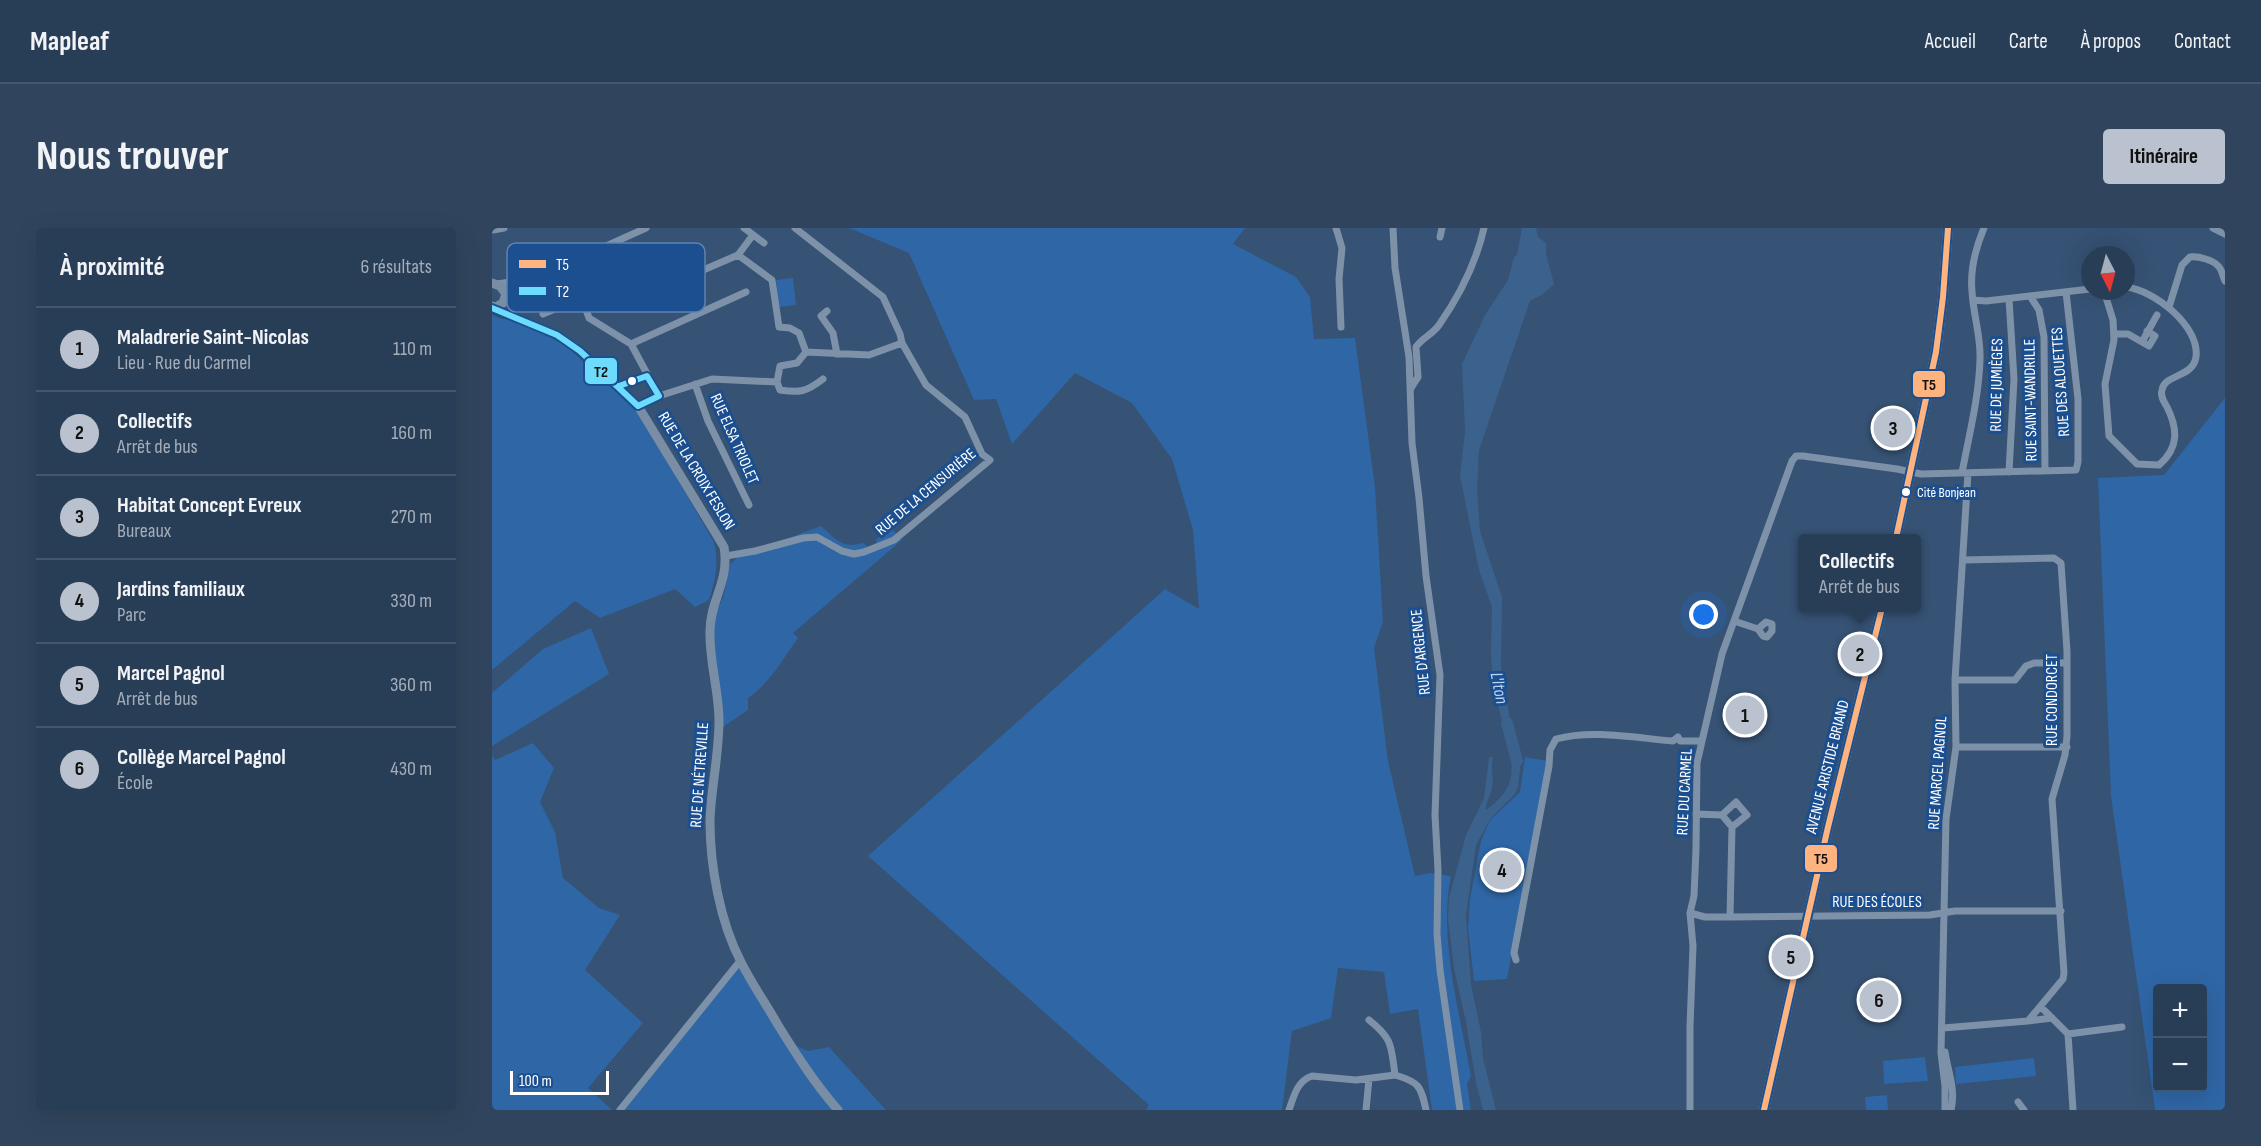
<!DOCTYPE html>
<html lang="fr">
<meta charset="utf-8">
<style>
body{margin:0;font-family:"Sofia Sans Condensed",sans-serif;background:#30455d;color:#f1f3f6}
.controls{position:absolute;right:18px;bottom:18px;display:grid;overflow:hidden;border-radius:6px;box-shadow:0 6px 24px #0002}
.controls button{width:54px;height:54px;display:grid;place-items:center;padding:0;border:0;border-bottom:2px solid #44576d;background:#283e57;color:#f1f3f6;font:30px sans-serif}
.compass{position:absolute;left:1589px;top:18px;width:54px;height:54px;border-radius:50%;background:#283e57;box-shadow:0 6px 24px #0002;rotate:174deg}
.scale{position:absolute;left:18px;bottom:15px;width:99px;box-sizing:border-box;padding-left:6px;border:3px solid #fff;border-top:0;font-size:16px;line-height:21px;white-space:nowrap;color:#fff;-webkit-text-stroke:4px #1b4f8f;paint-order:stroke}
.you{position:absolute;left:1212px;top:387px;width:21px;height:21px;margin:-15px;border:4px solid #fff;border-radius:50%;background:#1a73e8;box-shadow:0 0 0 9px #1a73e833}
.badge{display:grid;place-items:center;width:39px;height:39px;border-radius:50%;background:#b9c2ce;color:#111;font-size:20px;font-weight:700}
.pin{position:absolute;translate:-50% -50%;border:3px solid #fff;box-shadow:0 2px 6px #0006}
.popup{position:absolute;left:1306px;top:306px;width:123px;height:78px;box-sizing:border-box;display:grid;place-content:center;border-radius:6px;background:#283e57;filter:drop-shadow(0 2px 4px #0005);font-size:20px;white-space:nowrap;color:#a5aeba}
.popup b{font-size:22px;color:#f1f3f6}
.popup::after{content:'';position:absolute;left:50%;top:100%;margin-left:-12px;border:12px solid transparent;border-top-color:#283e57}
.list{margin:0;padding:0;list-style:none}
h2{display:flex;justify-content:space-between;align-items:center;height:78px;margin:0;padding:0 24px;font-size:26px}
h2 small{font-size:20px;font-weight:400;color:#a5aeba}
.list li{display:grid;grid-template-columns:39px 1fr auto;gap:18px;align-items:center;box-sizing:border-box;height:84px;padding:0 24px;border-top:2px solid #44576d}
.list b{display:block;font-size:22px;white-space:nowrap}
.list p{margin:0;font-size:20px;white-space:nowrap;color:#a5aeba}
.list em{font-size:20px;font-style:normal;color:#a5aeba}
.map{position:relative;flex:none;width:1733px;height:882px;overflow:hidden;border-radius:6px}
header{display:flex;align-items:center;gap:36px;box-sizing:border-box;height:84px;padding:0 30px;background:#283e57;border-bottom:2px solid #44576d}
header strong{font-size:28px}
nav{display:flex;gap:33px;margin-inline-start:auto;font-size:21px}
.intro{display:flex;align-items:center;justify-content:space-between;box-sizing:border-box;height:144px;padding:0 36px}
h1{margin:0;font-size:42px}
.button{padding:15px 27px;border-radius:6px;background:#b9c2ce;color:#111;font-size:21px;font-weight:700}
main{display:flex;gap:36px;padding:0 36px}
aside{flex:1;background:#283e57;border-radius:6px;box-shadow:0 6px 24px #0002}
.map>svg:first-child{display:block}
</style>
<header>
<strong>Mapleaf</strong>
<nav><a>Accueil</a><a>Carte</a><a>À propos</a><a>Contact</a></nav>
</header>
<div class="intro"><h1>Nous trouver</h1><a class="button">Itinéraire</a></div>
<main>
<aside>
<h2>À proximité<small>6 résultats</small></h2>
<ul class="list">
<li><span class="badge">1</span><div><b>Maladrerie Saint-Nicolas</b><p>Lieu · Rue du Carmel</p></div><em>110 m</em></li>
<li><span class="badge">2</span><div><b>Collectifs</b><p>Arrêt de bus</p></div><em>160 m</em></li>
<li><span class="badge">3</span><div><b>Habitat Concept Evreux</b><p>Bureaux</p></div><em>270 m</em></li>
<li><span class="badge">4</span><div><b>Jardins familiaux</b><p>Parc</p></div><em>330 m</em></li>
<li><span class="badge">5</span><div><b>Marcel Pagnol</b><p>Arrêt de bus</p></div><em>360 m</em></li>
<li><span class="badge">6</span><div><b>Collège Marcel Pagnol</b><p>École</p></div><em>430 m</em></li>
</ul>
</aside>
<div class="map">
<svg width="1733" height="882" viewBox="0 0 1733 882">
<rect width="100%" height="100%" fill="#365274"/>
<path fill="#2f66a5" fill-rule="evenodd" d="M357 0H753L741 16 804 49 818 69 822 111 863 110 883 259 891 393 882 420 896 533 923 648 939 645 959 648C946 709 968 786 979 848L975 856 979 882H940L926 781 898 786 892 744 846 740 839 790 800 803 790 882H654L657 877 376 628 673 361 707 381 701 302 680 231 640 175 583 145 520 216 504 171 482 172 417 25Z
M301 50 304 77 287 79 284 52Z
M0 87 10 91H21L73 117 136 174 151 192 222 314C227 335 224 351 217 372L203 379 183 361 108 390 83 373 0 442Z
M1733 170V882H1663L1619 568 1606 250 1672 247ZM1666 760H1710V860H1666Z
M329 298C344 311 349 321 371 315L376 319 385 316 384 311 400 301 410 312 301 405 306 410C291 431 278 455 256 470V482L231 499 221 401 222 388 231 370 238 336 246 329Z
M99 400 117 446 0 518V465L51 421Z
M41 515 62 540 48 574 63 604 71 650 107 680 128 687 93 742 151 795 96 860 120 882H0V527L3 532Z
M1033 529 1056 533 1015 751 982 753 976 700 978 671 989 613 998 592 1028 564Z
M248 737 295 814 316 823 337 819 394 882H130Z
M1433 829 1436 853 1392 856 1391 833Z
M1542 830 1544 848 1464 856 1463 839Z
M1395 867 1396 882H1374L1373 869Z"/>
<path fill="#3b618d" d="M1030 0H1044L1046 9 1054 15V26L1062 56 1051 66 1038 73 987 222 985 261 988 303 1010 369 1009 436 1019 500 1022 509 1015 511 1002 463 999 428 1000 379 987 342 968 248 973 203 970 136 993 87 1016 52 1022 29 1025 27Z
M1027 516 1029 533 1026 559 1023 566 999 590 984 617 974 688 979 756 989 804 991 830 1004 882H991L984 855 974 794 962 741 956 691 957 670 974 607 992 570 997 529H1001C998 540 1003 552 999 564 997 571 993 576 994 582 1017 565 1024 551 1017 521Z"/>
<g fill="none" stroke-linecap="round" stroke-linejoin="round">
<path stroke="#3b618d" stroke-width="12" d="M1015 495 1025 533"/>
<path stroke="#7d92a8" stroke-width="7" d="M252 0 272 15
M844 0 850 20 847 51 849 99
M901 0 903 40 917 129 920 215 927 270 934 348 948 447 943 587 946 642 945 706 948 742 968 882
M1721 0 1733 6
M1 2 12 0
M948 9 950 0
M246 27 280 52 287 99 298 100 307 105 314 124
M246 27 261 7
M5 56 38 51
M1612 63 1621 92 1622 112 1613 156 1617 208 1645 236 1667 237C1687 220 1686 201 1675 179 1672 174 1668 168 1670 162 1672 146 1701 150 1704 129 1708 98 1662 62 1634 59
M1538 68 1547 82 1552 109 1553 243
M90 70 97 90 139 116 167 168 146 178
M14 71 41 51 154 0
M1481 72 1494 73 1598 61
M1677 79 1690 37 1698 29C1706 28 1722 32 1727 39 1730 42 1731 49 1733 53
M335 83 329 88 341 105 345 126
M51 86 186 29 195 49 246 27
M1622 106H1636L1657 118 1663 108 1655 103
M1650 114 1665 87
M139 116 254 64
M314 124 305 135 288 138 285 154 288 162C308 165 314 164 331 151
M314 124 377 127 410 115
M203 156 216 193 257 277
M127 158 155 148
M919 160 926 149 924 119C930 110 941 106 947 97 968 67 984 35 992 0
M167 168 220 151 285 154
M1517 244 1522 151 1517 71
M1470 245C1477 207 1487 169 1488 131 1489 108 1481 86 1480 63 1478 42 1484 19 1492 0
M234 328 263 323 311 310 325 309 350 323 362 326 372 324 402 312 498 232 490 226 473 189 434 157 410 115 408 106 391 69 303 0
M1242 393 1266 401 1271 408 1275 409 1280 403V396L1274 394 1266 401
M1463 452H1523L1534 438 1542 435H1575
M1464 519H1575
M1204 586 1230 587 1240 599 1255 587 1244 574 1230 587
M1198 685 1213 689H1238L1438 687 1463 683H1569
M1238 689 1240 599
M1024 732 1022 725 1057 538 1058 522 1064 511C1100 501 1144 510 1181 513L1186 509 1188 513H1209
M1549 779 1576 806 1581 882
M877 792C901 811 899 818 903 847 927 854 929 858 934 882
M1536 793 1560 790
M1451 800 1536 793 1571 751 1572 745 1560 571 1573 527 1575 508V423L1569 335 1562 330 1471 332
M1576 806 1630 799
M1453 824C1456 844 1464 861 1459 882
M1526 874 1532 882
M128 882 248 733
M797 882C802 868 805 853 820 848L864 852 903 847
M874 882 877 851
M1198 882V799L1201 718 1198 685 1202 668 1204 621 1205 535 1230 426 1300 233 1304 228H1311L1405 241 1429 246 1584 242 1586 234V171L1574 64
M1453 882V858L1449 825 1454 591 1464 519 1463 452 1476 245"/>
<path stroke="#798da4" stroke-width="9" d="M0 55 8 58 14 66 11 75 4 79 0 78
M0 80 65 107 88 123 146 178 232 319C238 353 218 372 218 403 217 433 227 463 227 493 227 527 219 560 218 593 218 638 228 694 249 734 260 756 274 776 286 797 304 826 323 856 346 882"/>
<path stroke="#7d8ea7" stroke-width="10" d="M1404 310 1444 124 1451 69 1456 0
M1272 882 1336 599 1390 380"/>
<g stroke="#1b4f8f" stroke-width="10">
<path id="bus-1" d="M1404 310 1444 124 1451 69 1456 0
M1272 882 1336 599 1390 380"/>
</g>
<g stroke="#1b4f8f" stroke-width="10">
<path id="bus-2" d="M0 80 65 107 88 123 146 178 167 168 155 148 127 158"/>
</g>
<use href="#bus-1" stroke="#ffb480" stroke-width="6"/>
<use href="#bus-2" stroke="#6ddcfc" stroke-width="6"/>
</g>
<g fill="#fff" stroke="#1b4f8f" stroke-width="2">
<circle cx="140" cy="153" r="5"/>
<circle cx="1414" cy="264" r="5"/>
</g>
<g text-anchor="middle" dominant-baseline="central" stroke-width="6" stroke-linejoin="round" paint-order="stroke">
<g font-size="14" fill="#fff" stroke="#1b4f8f" text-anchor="start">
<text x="1425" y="264">Cité Bonjean</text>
</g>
<g font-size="16" fill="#fff" stroke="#1b4f8f">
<text transform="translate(1569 154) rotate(-94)">RUE DES ALOUETTES</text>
<text transform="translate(1505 157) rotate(-89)">RUE DE JUMIÈGES</text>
<text transform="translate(1539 172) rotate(-91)">RUE SAINT-WANDRILLE</text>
<text transform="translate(242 211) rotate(66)">RUE ELSA TRIOLET</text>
<text transform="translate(204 243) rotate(59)">RUE DE LA CROIX FESLON</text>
<text transform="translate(434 264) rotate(-40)">RUE DE LA CENSURIÈRE</text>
<text transform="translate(929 424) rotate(-96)">RUE D'ARGENCE</text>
<text transform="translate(1560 472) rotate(-90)">RUE CONDORCET</text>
<text transform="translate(1336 539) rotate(-76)">AVENUE ARISTIDE BRIAND</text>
<text transform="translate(1446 545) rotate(-86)">RUE MARCEL PAGNOL</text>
<text transform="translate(208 547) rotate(-86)">RUE DE NÉTREVILLE</text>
<text transform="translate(1193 564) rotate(-87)">RUE DU CARMEL</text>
<text x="1385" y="674">RUE DES ÉCOLES</text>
</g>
<g font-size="18" font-style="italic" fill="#b5d3f5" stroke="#1b4f8f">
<text transform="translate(1007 460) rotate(79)">L'Iton</text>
</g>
</g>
<rect x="15" y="15" width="198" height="69" rx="9" fill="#1b4f8f" stroke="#5f84b1" stroke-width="1.5"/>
<rect x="27" y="32" width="27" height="8" fill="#ffb480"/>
<rect x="27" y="59" width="27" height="8" fill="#6ddcfc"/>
<g font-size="16" fill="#fff">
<text x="64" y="42">T5</text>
<text x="64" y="69">T2</text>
</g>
<g stroke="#1b4f8f" stroke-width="2">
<rect x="92" y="129" width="34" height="28" rx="6" fill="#6ddcfc"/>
<rect x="1420" y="142" width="34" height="28" rx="6" fill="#ffb480"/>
<rect x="1312" y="616" width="34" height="29" rx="6" fill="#ffb480"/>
</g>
<g font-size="16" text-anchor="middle" font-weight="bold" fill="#111">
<text x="109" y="149">T2</text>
<text x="1437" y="162">T5</text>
<text x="1329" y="636">T5</text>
</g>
</svg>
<div class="controls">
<button>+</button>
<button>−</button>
</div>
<svg class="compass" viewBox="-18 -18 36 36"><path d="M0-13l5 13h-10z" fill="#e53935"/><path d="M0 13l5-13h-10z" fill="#a5aeba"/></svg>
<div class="scale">100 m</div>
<div class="you"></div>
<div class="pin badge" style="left:1253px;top:487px">1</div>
<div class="pin badge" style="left:1368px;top:426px">2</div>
<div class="popup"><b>Collectifs</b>Arrêt de bus</div>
<div class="pin badge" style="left:1401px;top:200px">3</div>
<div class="pin badge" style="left:1010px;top:642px">4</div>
<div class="pin badge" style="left:1299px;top:729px">5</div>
<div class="pin badge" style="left:1387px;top:772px">6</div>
</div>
</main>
